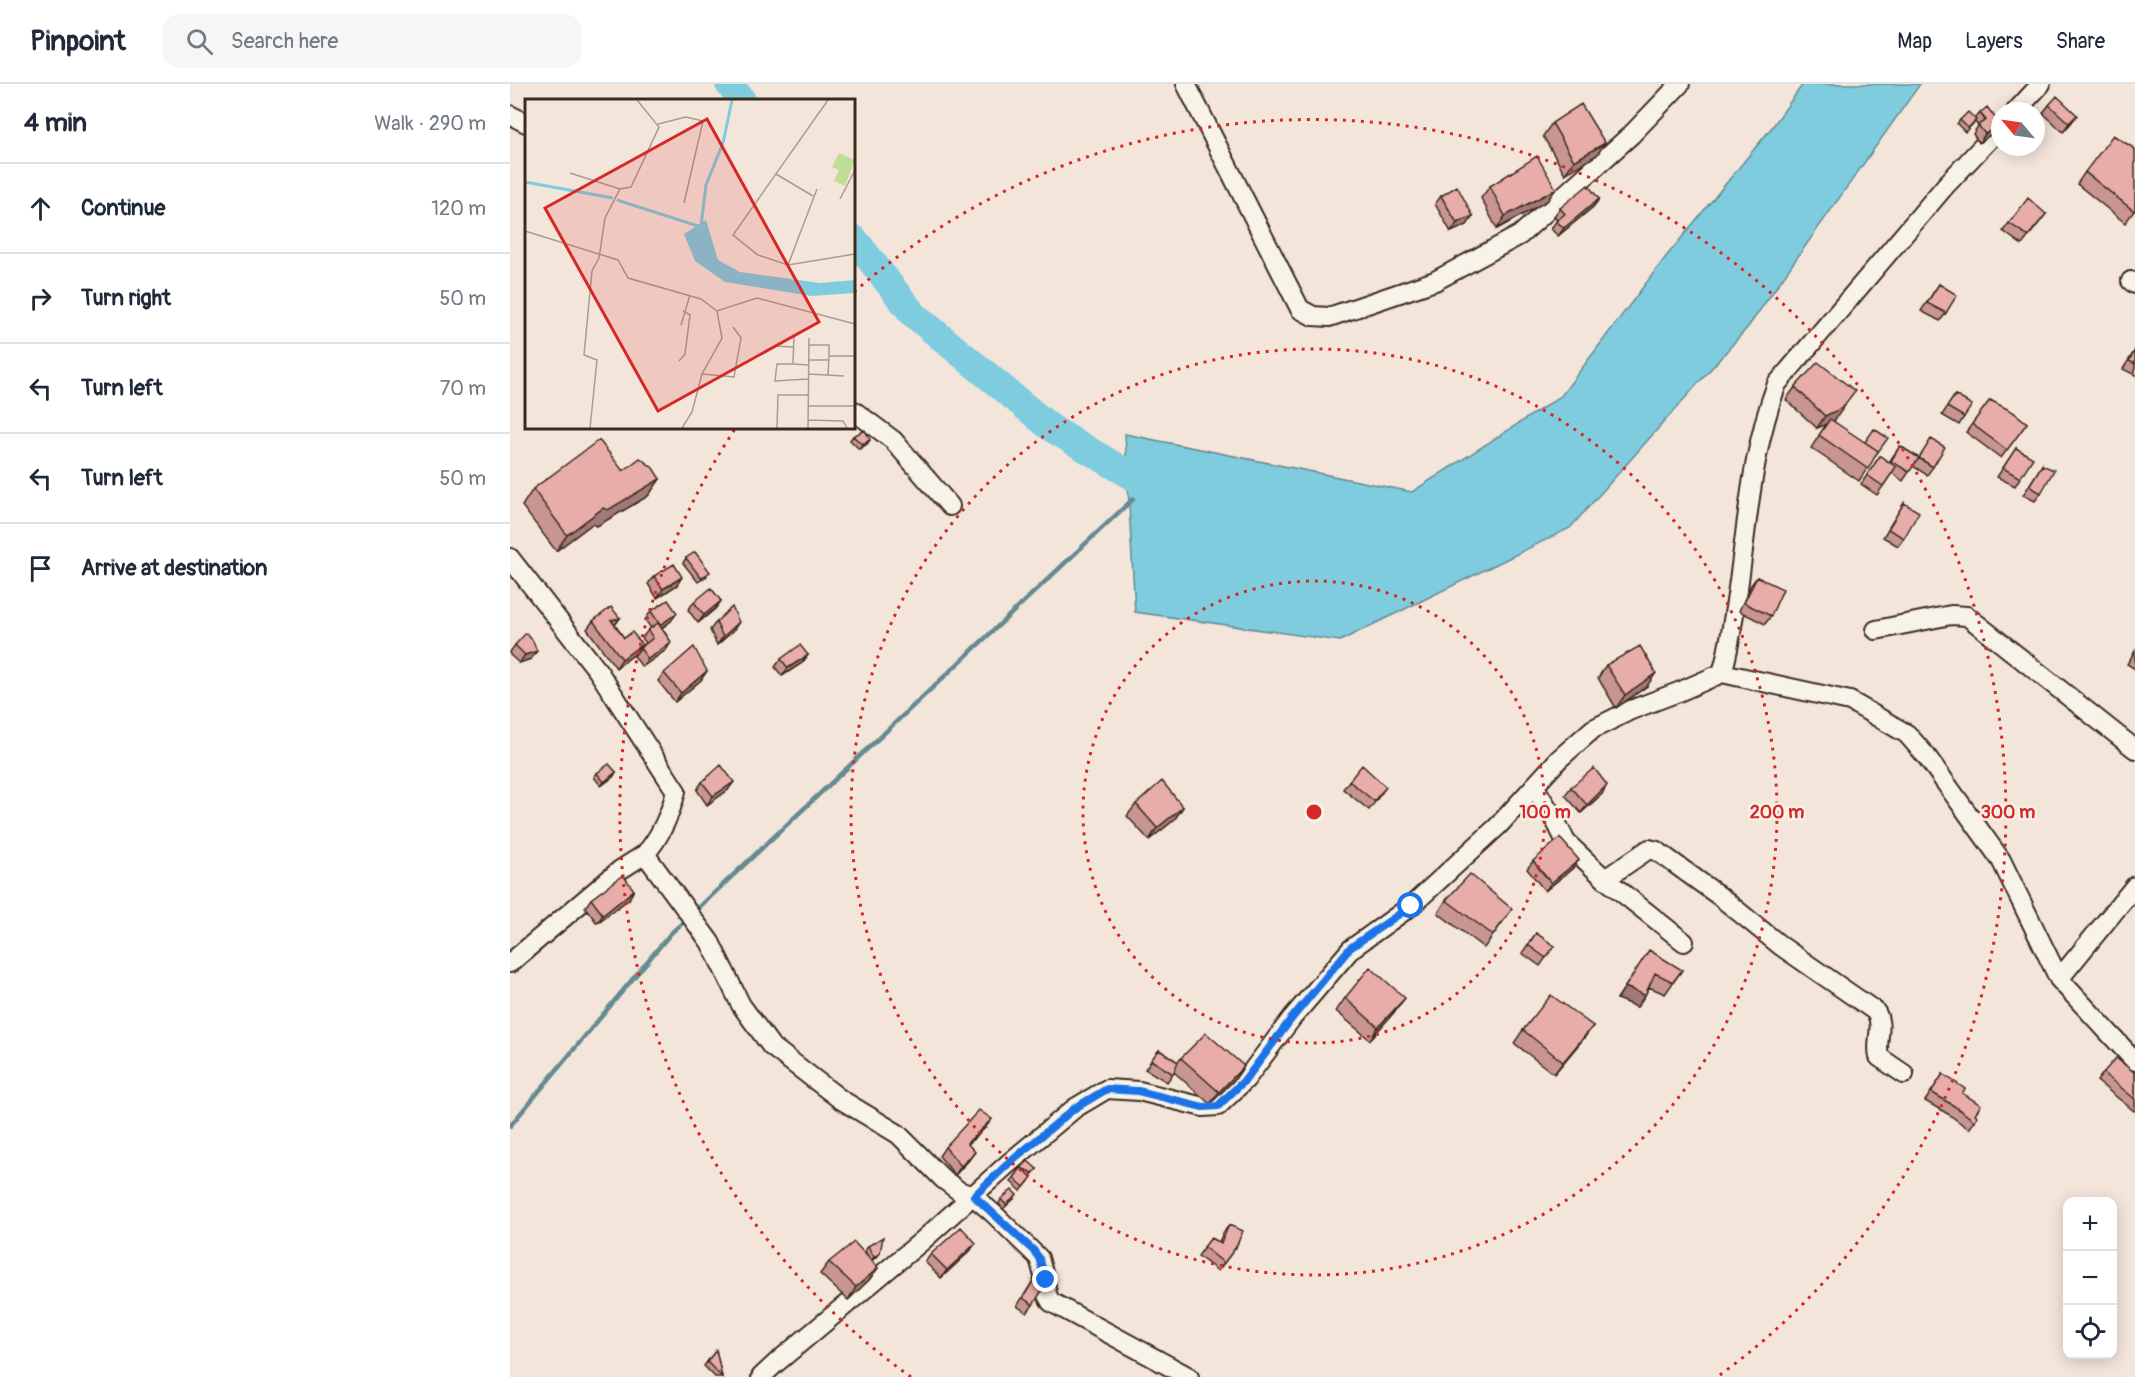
<!DOCTYPE html>
<meta charset="utf-8">
<style>
body{margin:0;font-family:Pangolin,sans-serif;background:#f6f6f7;color:#1f2937}
.controls{position:absolute;right:18px;bottom:18px;display:grid;overflow:hidden;border-radius:12px;box-shadow:0 3px 15px #0003}
.controls button{width:54px;height:54px;display:grid;place-items:center;padding:0;border:0;border-bottom:2px solid #e0e1e3;background:#fff;color:#1f2937;font:30px sans-serif}
.compass{position:absolute;left:1481px;top:18px;width:54px;height:54px;border-radius:50%;background:#fff;box-shadow:0 3px 15px #0003;rotate:299deg}
.stop{position:absolute;width:18px;height:18px;margin:-14px;border:4px solid #1a73e8;border-radius:50%;background:#fff}
.stop.end{background:#1a73e8;border-color:#fff;box-shadow:0 2px 6px #0008}
.list{margin:0;padding:0;list-style:none}
h2{display:flex;justify-content:space-between;align-items:center;height:78px;margin:0;padding:0 24px;font-size:26px}
h2 small{font-size:20px;font-weight:400;color:#747a83}
.list li{display:grid;grid-template-columns:39px 1fr auto;gap:18px;align-items:center;box-sizing:border-box;height:90px;padding:0 24px;border-top:2px solid #e0e1e3}
.list b{display:block;font-size:22px;white-space:nowrap}
.list em{font-size:20px;font-style:normal;color:#747a83}
.icon{flex:none;width:33px;height:33px;fill:none;stroke:currentColor;stroke-width:2;stroke-linecap:round;stroke-linejoin:round}
.map{position:relative;flex:none;width:1625px;height:1293px;overflow:hidden}
header{display:flex;align-items:center;gap:36px;box-sizing:border-box;height:84px;padding:0 30px;background:#fff;border-bottom:2px solid #e0e1e3}
header strong{font-size:28px}
nav{display:flex;gap:33px;margin-inline-start:auto;font-size:21px}
.search{width:420px;height:54px;background:#f6f6f7;display:flex;align-items:center;gap:15px;box-sizing:border-box;padding:0 21px;border-radius:18px;color:#747a83;font-size:22px}
main{display:flex}
aside{flex:1;background:#fff}
.map>svg:first-child{display:block}
</style>
<header>
<strong>Pinpoint</strong>
<div class="search"><svg class="icon" aria-label="search" viewBox="0 0 24 24"><circle cx="10" cy="10" r="6"/><path d="M15 15l6 6"/></svg>Search here</div>
<nav><a>Map</a><a>Layers</a><a>Share</a></nav>
</header>
<main>
<aside>
<h2>4 min<small>Walk · 290 m</small></h2>
<ul class="list">
<li><svg class="icon" aria-label="ahead" viewBox="0 0 24 24"><path d="M12 20V5M6 11l6-6 6 6"/></svg><div><b>Continue</b></div><em>120 m</em></li>
<li><svg class="icon" aria-label="right" viewBox="0 0 24 24"><path d="M7 20v-9h11M14 6l5 5-5 5"/></svg><div><b>Turn right</b></div><em>50 m</em></li>
<li><svg class="icon" aria-label="left" viewBox="0 0 24 24"><path d="M17 20v-9H6M10 6l-5 5 5 5"/></svg><div><b>Turn left</b></div><em>70 m</em></li>
<li><svg class="icon" aria-label="left" viewBox="0 0 24 24"><path d="M17 20v-9H6M10 6l-5 5 5 5"/></svg><div><b>Turn left</b></div><em>50 m</em></li>
<li><svg class="icon" aria-label="arrive" viewBox="0 0 24 24"><path d="M6 21V4h12l-3 4 3 4H6"/></svg><div><b>Arrive at destination</b></div></li>
</ul>
</aside>
<div class="map">
<svg width="1625" height="1293" viewBox="0 0 1625 1293">
<rect width="100%" height="100%" fill="#f4e5db"/>
<filter id="ink" filterUnits="userSpaceOnUse"><feTurbulence type="fractalNoise" baseFrequency=".0167" numOctaves="2"/><feDisplacementMap in="SourceGraphic" scale="12" xChannelSelector="R" yChannelSelector="G"/><feConvolveMatrix kernelMatrix="1 2 1 2 8 2 1 2 1" color-interpolation-filters="sRGB"/></filter>
<g filter="url(#ink)">
<path fill="#7fccde" stroke="#648b91" stroke-width="1.5" d="M1293 0H1410L1238 243 1060 444 830 557 625 528 615 350 902 408 1051 312 1155 174 1263 42Z"/>
<g fill="none" stroke-linecap="round" stroke-linejoin="round">
<path stroke="#648b91" stroke-width="4.5" d="M184 828 623 415
M0 1042 161 849 178 834"/>
<path stroke="#7fccde" stroke-width="28" d="M219 0 232 16
M344 155 403 230 541 344 649 408"/>
<g stroke="#3b2a1e" stroke-width="22">
<path id="minor" d="M676 0 790 225 803 232 819 233 925 197 1010 151 1122 50 1170 0
M1506 27 1531 0
M0 31 16 39
M1621 197 1625 200
M344 327 383 356 440 422
M0 474 88 587 166 707C161 728 150 754 135 770L200 858 231 921 261 962 330 1015 388 1050 433 1095 449 1107 463 1112 484 1130 529 1174 535 1196 537 1211 541 1218 679 1293
M1366 546 1441 531 1457 532 1625 665
M1212 589 1340 617 1397 650 1417 673 1491 776 1549 895 1625 977
M1024 702 1045 736 1056 758 1095 795 1174 858
M1095 795 1139 765 1147 767 1208 811 1271 862 1365 927C1375 940 1365 958 1369 973L1394 990
M0 879 110 786 135 770
M1549 895 1625 802
M251 1293 266 1279 412 1157 499 1079 565 1024 597 1005 629 1007 693 1023 708 1022 736 995 782 934 841 865 901 822 988 742 1049 675 1083 645 1121 626 1171 607 1212 589C1218 570 1221 550 1224 530 1237 454 1239 373 1267 300L1436 101 1490 44"/>
</g>
<use href="#minor" stroke="#f7f3e8" stroke-width="18"/>
</g>
<path fill="#c89591" stroke="#3b2a1e" stroke-width="1.5" d="M1539 21 1567 31 1561 39 1553 48 1533 29Z
M1470 29 1484 48 1469 59 1463 50 1468 42 1465 38 1455 48 1447 40 1450 36 1465 35Z
M1042 39 1087 71 1055 90 1033 52Z
M1575 88 1625 126 1615 139 1567 100Z
M980 102 1037 117 987 145 971 114Z
M931 112 963 132 957 141 941 148 925 120Z
M1089 115 1083 123 1048 152 1041 145 1047 136 1044 132 1050 124Z
M1536 130 1512 161 1493 147 1499 139Z
M1429 200 1436 229 1430 237 1411 227Z
M1625 266V291L1613 285Z
M1285 303 1324 337H1323L1367 369 1349 397 1301 364 1317 339 1307 344 1276 316Z
M1445 311 1454 333 1449 341 1432 331Z
M1480 316 1517 339 1491 374 1456 348Z
M343 352 357 360 349 365 340 356Z
M1390 362 1423 383 1417 391 1403 382 1393 397 1382 389 1367 411 1351 400 1370 372 1379 378Z
M1506 364 1510 394 1505 402 1487 393Z
M1532 381 1531 409 1525 417 1513 411Z
M113 387 150 395 138 412 87 442 82 440 46 467 12 422 23 405Z
M1394 419V454L1388 462 1373 453Z
M176 474 197 492 188 498 173 479Z
M144 492 167 501 147 514 138 500Z
M1247 493 1261 532 1255 540 1229 527 1241 501Z
M211 517 205 525 188 539 178 526 184 518Z
M141 527 161 537 152 544 161 558 156 566 132 583 124 572 130 564 136 559 132 554 138 546 141 544 135 536Z
M110 534 105 541 114 554 132 560 126 569 106 584 77 545 83 537Z
M206 538 223 547 207 561 200 546Z
M5 561 21 575 9 579 0 571V568Z
M1625 567V585L1617 580Z
M298 571 292 579 272 592 265 583 271 575Z
M1096 581 1137 602 1106 624 1088 594Z
M154 589 191 596 165 618 148 597Z
M106 688 103 693 91 702 84 693 87 689Z
M839 697 876 703 859 726 833 705Z
M192 698 218 706 197 721 187 706Z
M1061 703 1092 710 1071 729 1055 711Z
M626 720 673 723 664 736 639 756 617 732Z
M1023 777 1063 784 1035 807 1017 785Z
M81 815H119L87 839 75 823Z
M936 816 1002 825 974 864 928 829Z
M1026 849 1044 862 1030 882 1012 869Z
M1131 879 1172 886 1155 910 1139 903 1135 911 1127 923 1107 915Z
M835 914 886 926 860 956 826 927Z
M1083 942 1074 954 1044 990 1004 959 1013 946Z
M649 966 668 978 671 974 734 982 725 995 700 1020 664 988 657 998 635 985Z
M1593 989H1625V1026L1624 1027 1587 997Z
M1433 990 1452 1009 1465 1030V1037L1459 1045 1438 1030 1415 1017Z
M476 1043 458 1060 459 1076 445 1091 429 1072 435 1063Z
M511 1084 527 1085 521 1092 519 1097 511 1107 501 1098Z
M491 1115H504L493 1125 489 1120Z
M719 1141 726 1163 708 1187 688 1172 701 1154 709 1158 713 1149Z
M358 1162 370 1169 367 1173 361 1176 368 1184 359 1196 338 1216 310 1190 319 1178 359 1174 355 1167Z
M460 1167 431 1194 415 1178 421 1170Z
M527 1191 523 1221 517 1229 507 1222Z
M206 1266 212 1293H205L194 1282Z"/>
<path fill="#a27976" stroke="#3b2a1e" stroke-width="1.5" d="M1567 31 1561 39 1553 48 1559 39Z
M1490 40 1484 48 1469 59 1475 50Z
M1536 46 1530 54 1526 58V55Z
M1095 59 1087 71 1055 90 1064 77Z
M1046 105 1037 117 987 145 995 132Z
M1089 115 1083 123 1048 152 1054 144Z
M963 132 957 141 941 148 947 139Z
M1336 320 1324 337 1307 344 1315 332Z
M360 356 357 360 349 365 352 360Z
M150 395 138 412 87 442 82 440 46 467 57 451 93 424Z
M172 493 167 501 147 514 153 505Z
M211 517 205 525 188 539 194 531Z
M167 529 161 537 144 549 150 541Z
M110 534 104 542 101 536Z
M229 538 223 547 207 561 213 553Z
M161 558 156 566 132 583 138 575Z
M132 560 126 569 106 584 112 575Z
M27 567 21 575 9 579 15 571Z
M298 571 292 579 272 592 278 584Z
M197 587 191 596 165 618 171 609Z
M1146 589 1137 602 1106 624 1115 611Z
M106 688 103 693 91 702 94 698Z
M224 698 218 706 197 721 203 712Z
M1097 701 1092 710 1071 729 1077 721Z
M673 723 664 736 639 756 647 744Z
M1069 776 1063 784 1035 807 1041 799Z
M124 806 119 815 87 839 93 831Z
M1115 903 1135 911 1127 923 1107 915Z
M895 914 886 926 860 956 868 943Z
M1083 942 1074 954 1044 990 1053 978Z
M734 982 725 995 700 1020 709 1008Z
M482 1035 476 1043 451 1067 457 1059Z
M465 1068 459 1076 445 1091 451 1082Z
M466 1159 460 1167 431 1194 437 1186Z
M370 1169 367 1173 361 1177 364 1173Z
M368 1184 359 1196 338 1216 346 1203Z"/>
<path fill="#e8ada9" stroke="#3b2a1e" stroke-width="1.5" d="M1547 12 1567 31 1559 39 1539 21Z
M1071 20 1095 59 1064 77 1042 39Z
M1477 23 1490 40 1475 50 1468 41 1476 36 1470 29Z
M1458 28 1466 36 1458 44 1450 36Z
M1526 36 1536 46 1526 55Z
M1603 51 1625 65V125L1624 127 1575 88Z
M1027 72 1046 105 995 132 980 102Z
M1078 101 1089 115 1054 144 1046 137 1055 130 1050 124Z
M947 102 963 132 947 139 931 112Z
M1518 114 1536 130 1518 152 1499 139Z
M1429 200 1447 211 1436 229 1417 219Z
M1625 267V280L1619 277Z
M1308 278 1345 307 1332 324 1315 332 1285 303Z
M1445 311 1462 321 1454 333 1437 323Z
M1480 316 1503 328 1517 339 1497 366 1462 340Z
M1320 335 1368 367 1358 385 1309 351Z
M1364 345 1378 354 1368 368V367L1355 358Z
M355 346 360 356 352 360 343 352Z
M1421 355 1435 363 1423 383 1409 374Z
M89 356 113 387 130 374 143 384 150 395 98 426 93 424 57 451 23 405Z
M1390 362 1409 374 1399 388 1381 377Z
M1506 364 1523 374 1510 394 1493 384Z
M1370 372 1386 383 1373 402 1357 391Z
M1532 381 1544 386 1531 409 1519 402Z
M1394 419 1409 428 1394 454 1378 445Z
M185 468 200 488 191 494 176 474Z
M164 480 172 493 153 505 144 492Z
M1247 493 1273 505 1261 532 1234 519Z
M201 504 211 517 194 531 184 518Z
M158 516 167 529 150 541 141 527Z
M101 523 110 534 101 536 114 554 122 548 132 560 112 575 83 537Z
M222 523 229 538 213 553 206 538Z
M148 539 161 558 138 575 130 564 143 554 138 546Z
M16 549 23 557 27 567 15 571 5 561Z
M290 561 298 571 278 584 271 575Z
M1130 562 1146 589 1115 611 1096 581Z
M184 563 197 587 171 609 154 589Z
M99 680 106 688 94 698 87 689Z
M211 681 224 698 203 712 192 698Z
M852 681 876 703 864 717 839 697Z
M1084 684 1097 701 1077 721 1061 703Z
M652 697 673 723 647 744 626 720Z
M1050 754 1069 776 1041 799 1023 777Z
M960 790 1002 825 983 851 936 816Z
M113 791 124 806 93 831 81 815Z
M1026 849 1044 862 1036 874 1018 861Z
M1139 866 1172 886 1163 898 1145 889 1135 911 1115 903Z
M860 883 895 914 868 943 835 914Z
M1041 911 1083 942 1053 978 1013 946Z
M696 949 734 982 709 1008 671 974Z
M649 966 668 978 663 990 641 976Z
M1606 974 1625 989V1015L1593 989Z
M1433 990 1455 1005 1452 1009 1471 1021 1465 1030 1467 1032 1465 1037 1444 1022 1421 1008Z
M469 1026 482 1035 457 1059 465 1068 451 1082 435 1063Z
M518 1077 527 1085 523 1089 511 1084Z
M511 1084 522 1093 514 1103 504 1094Z
M502 1106 507 1111 496 1121 491 1115Z
M719 1141 733 1147 726 1163 714 1179 694 1163 701 1154 711 1159Z
M451 1143 466 1159 437 1186 421 1170Z
M373 1153 370 1169 364 1173 358 1162Z
M344 1158 368 1184 346 1203 319 1178Z
M527 1190 538 1197 523 1221 513 1214Z
M206 1266 212 1293 197 1278Z"/>
</g>
<g fill="none" stroke-linecap="round" stroke-linejoin="round" filter="url(#ink)">
<path stroke="#1a73e8" stroke-width="8" d="M536 1196 529 1174 524 1167 464 1112 499 1079 565 1024 597 1005 628 1007 693 1023 708 1022 736 995 782 934 840 864 901 822"/>
</g>
<g fill="none" stroke="#d62828" stroke-width="3" stroke-dasharray="3 6">
<circle cx="804" cy="728" r="231"/>
<circle cx="804" cy="728" r="463"/>
<path d="M401 1293A694 694 0 0 1 225 345M344 208A694 694 0 1 1 1207 1293"/>
</g>
<g transform="translate(15 15)">
<rect width="330" height="330" fill="#f4e5db"/>
<path d="M314 54 330 61 320 87 309 82 314 71 307 68Z" fill="#c1dd95"/>
<path d="M181 121 193 161 215 173 295 184 330 181V194L286 197 200 183 170 162 159 135Z" fill="#7fccde"/>
<path fill="none" stroke="#7fccde" stroke-width="3" d="M0 83 88 99M92 101 173 127M176 127 181 86 198 44 207 1"/>
<path fill="none" stroke="#aa9a8f" stroke-width="1.5" d="M303 1 208 136 233 156 263 166 330 155M133 25 161 18 178 22 159 104M45 74 95 90M251 75 288 97M315 100 330 71M0 132 93 161 103 179 176 200 192 212 232 199 330 225M263 166 292 90M156 226 165 196M269 236 268 265 283 266M284 246H304V257M250 247 268 248M283 261H304M154 262 160 255 165 216 158 212M268 265H252L250 282 283 280M177 275 209 278 216 239 208 228M283 275 319 277M303 276 304 257H330M283 307H330M283 321 318 322 322 329M65 329 72 261 59 256 67 172 74 159 80 119 95 90 106 88 134 28 112 1M157 329 167 313 177 275 197 239 192 212M252 329 253 296H283M283 329 284 239"/>
<path fill="#d62828" fill-opacity="0.15" stroke="#d62828" stroke-width="3" d="M182 20 294 223 133 312 20 109Z"/>
<rect width="330" height="330" fill="none" stroke="#3b2a1e" stroke-width="3"/>
</g>
<circle cx="804" cy="728" r="9" fill="#d62828" stroke="#f7f3e8" stroke-width="3"/>
<g font-size="18" text-anchor="middle" font-weight="bold" fill="#d62828" stroke="#f7f3e8" stroke-width="5" stroke-linejoin="round" paint-order="stroke">
<text x="1035" y="734">100 m</text>
<text x="1267" y="734">200 m</text>
<text x="1498" y="734">300 m</text>
</g>
</svg>
<div class="controls">
<button>+</button>
<button>−</button>
<button><svg class="icon" aria-label="locate" viewBox="0 0 24 24"><circle cx="12" cy="12" r="6"/><path d="M12 2v4M12 18v4M2 12h4M18 12h4"/></svg></button>
</div>
<svg class="compass" viewBox="-18 -18 36 36"><path d="M0-13l5 13h-10z" fill="#e53935"/><path d="M0 13l5-13h-10z" fill="#747a83"/></svg>
<div class="stop" style="left:901px;top:822px"></div>
<div class="stop end" style="left:536px;top:1196px"></div>
</div>
</main>
